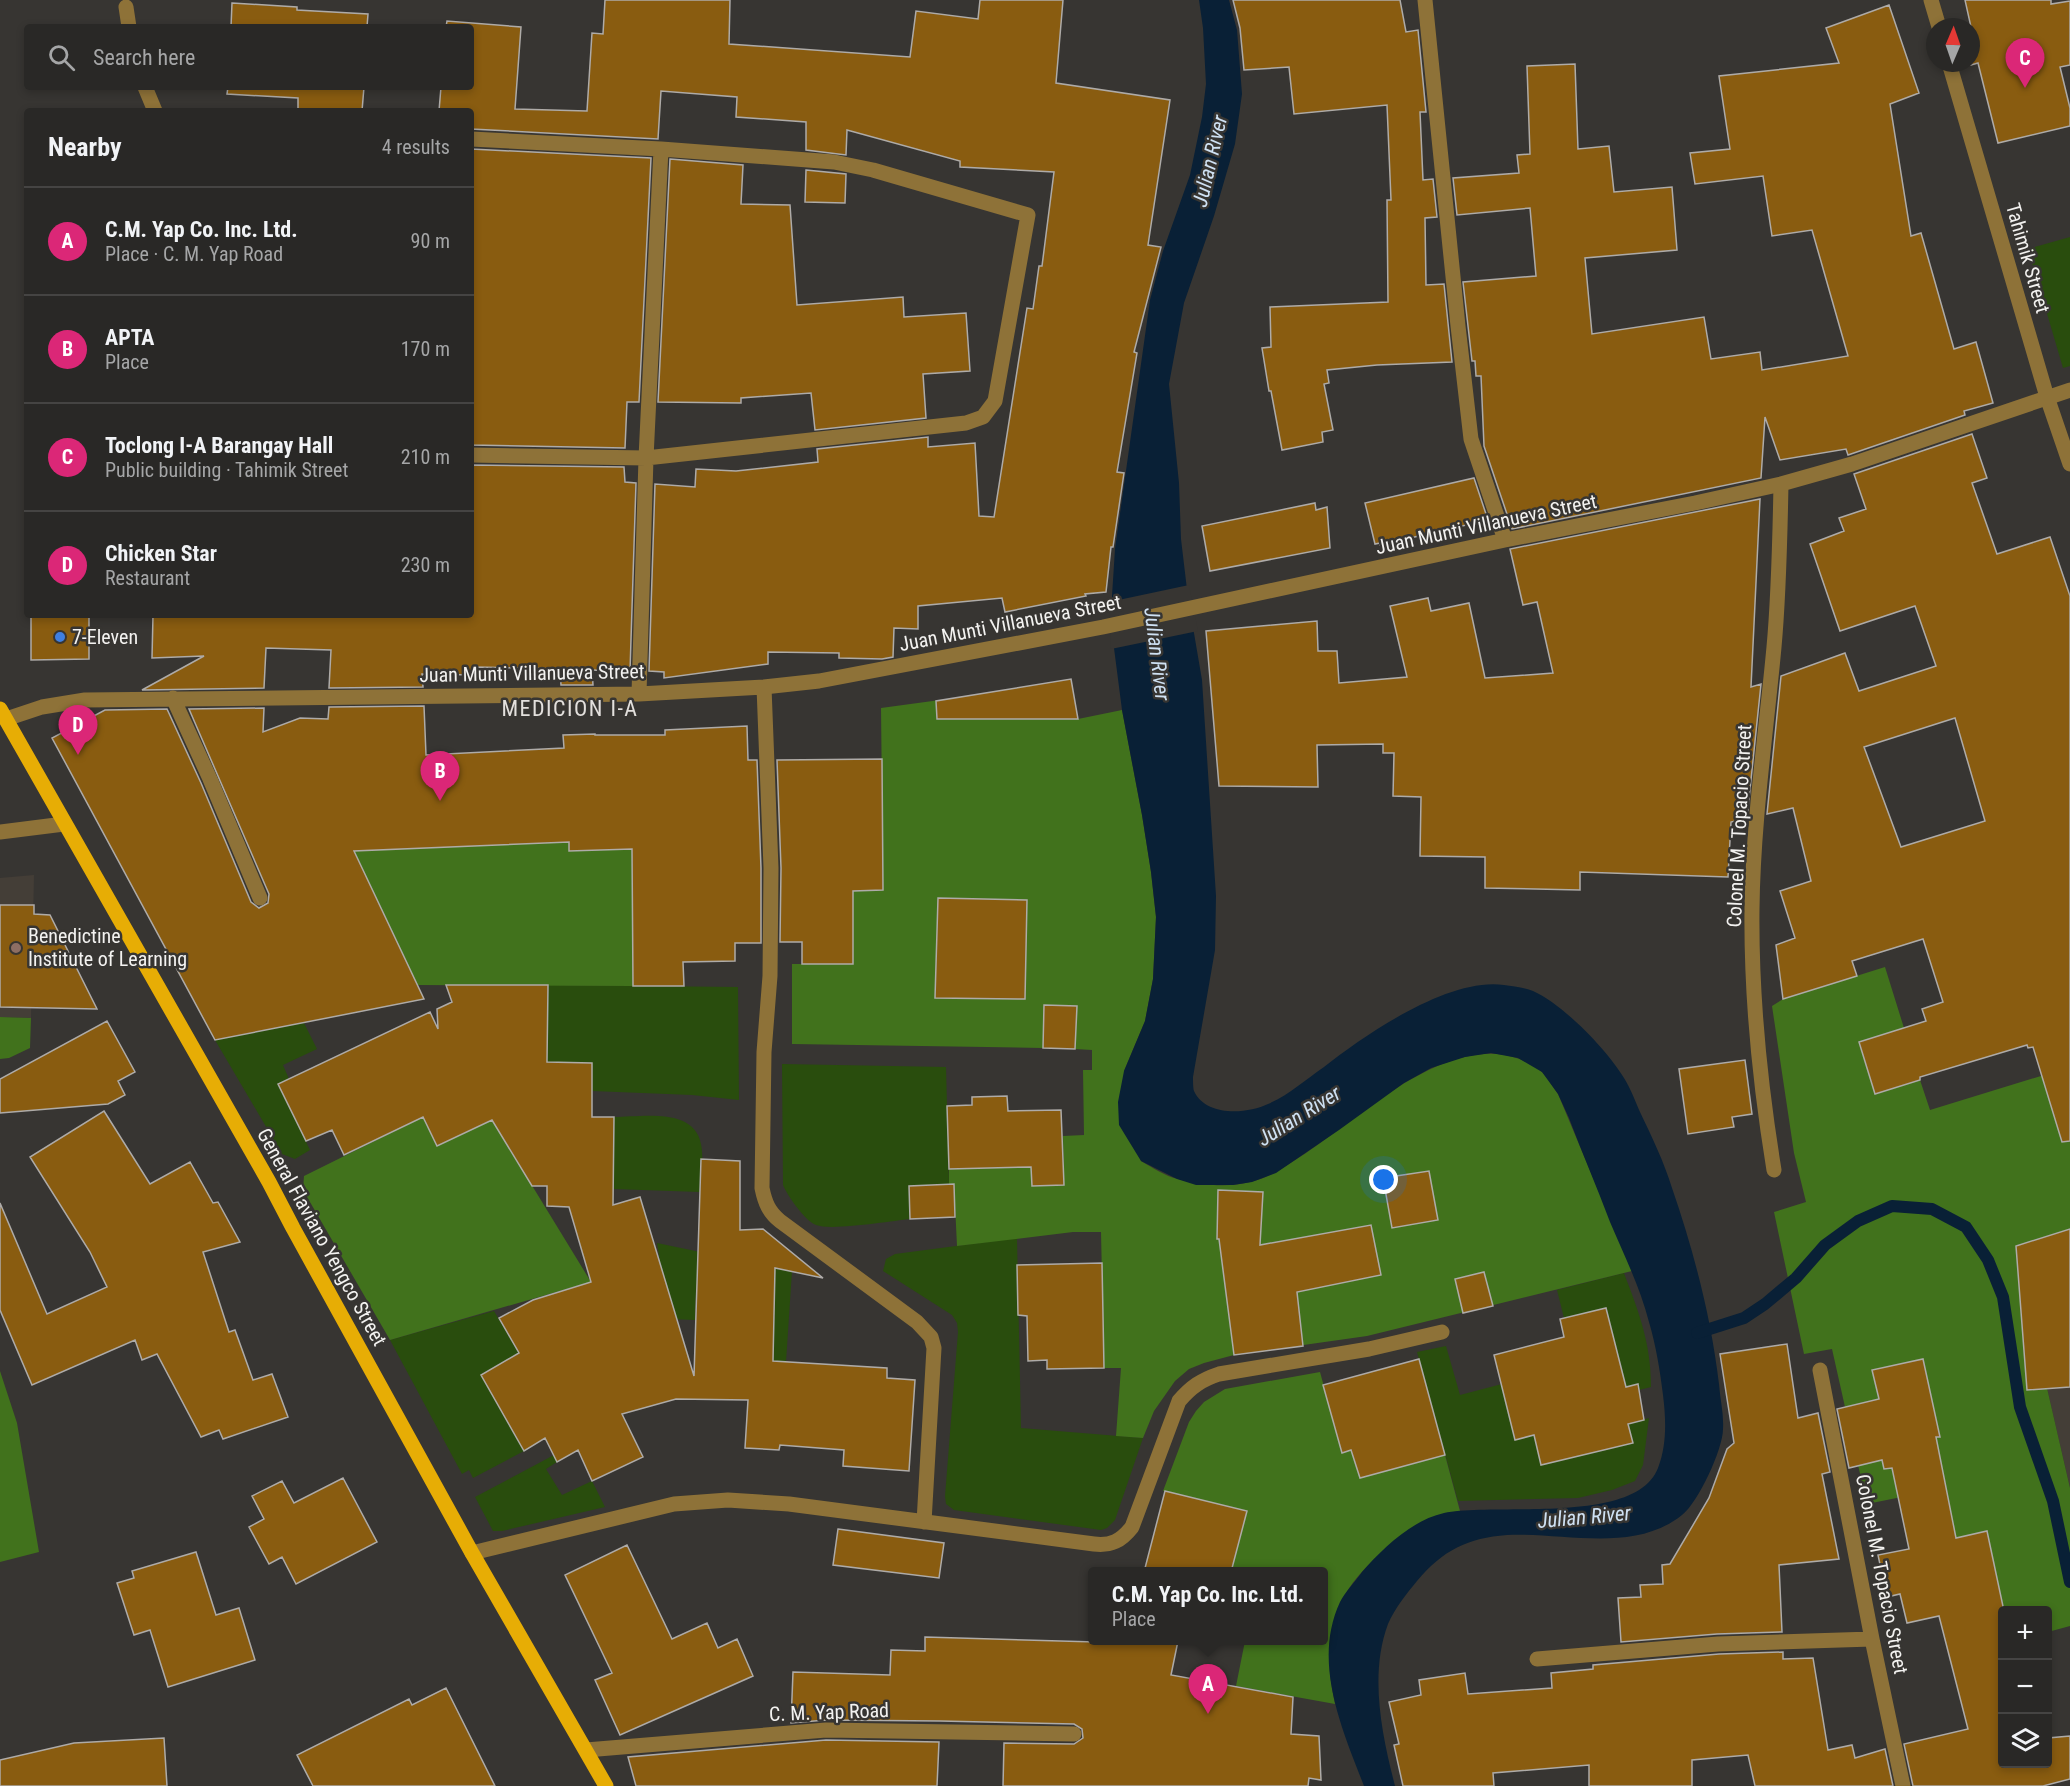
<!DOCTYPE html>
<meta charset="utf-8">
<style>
body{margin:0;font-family:"Roboto Condensed",sans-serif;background:#353432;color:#f1f3f6}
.controls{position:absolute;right:18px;bottom:18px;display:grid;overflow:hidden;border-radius:6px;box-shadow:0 3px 9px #0003}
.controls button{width:54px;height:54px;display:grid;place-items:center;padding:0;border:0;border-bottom:2px solid #454443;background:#292826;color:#f1f3f6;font:30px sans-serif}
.compass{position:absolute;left:1926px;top:18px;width:54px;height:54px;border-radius:50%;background:#292826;box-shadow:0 3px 9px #0003;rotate:2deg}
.you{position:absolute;left:1384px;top:1180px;width:21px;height:21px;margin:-15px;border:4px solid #fff;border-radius:50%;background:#1a73e8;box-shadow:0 0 0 9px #1a73e833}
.badge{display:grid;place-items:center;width:39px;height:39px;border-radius:50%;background:#db2777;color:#fff;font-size:20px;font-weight:700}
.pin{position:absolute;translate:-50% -50px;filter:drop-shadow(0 2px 3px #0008)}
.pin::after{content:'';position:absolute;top:32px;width:21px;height:18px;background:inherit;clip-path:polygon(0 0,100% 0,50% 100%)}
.popup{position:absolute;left:1088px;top:1567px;width:240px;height:78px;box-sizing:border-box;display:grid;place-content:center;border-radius:6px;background:#292826;filter:drop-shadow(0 2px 4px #0005);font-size:20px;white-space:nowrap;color:#a5a6a7}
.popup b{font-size:22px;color:#f1f3f6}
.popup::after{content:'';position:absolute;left:50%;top:100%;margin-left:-12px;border:12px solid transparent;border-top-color:#292826}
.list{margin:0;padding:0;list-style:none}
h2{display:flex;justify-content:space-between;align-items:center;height:78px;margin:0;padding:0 24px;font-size:26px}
h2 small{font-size:20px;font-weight:400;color:#a5a6a7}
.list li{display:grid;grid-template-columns:39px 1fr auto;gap:18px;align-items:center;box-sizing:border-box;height:108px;padding:0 24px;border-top:2px solid #454443}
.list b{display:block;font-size:22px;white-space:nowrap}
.list p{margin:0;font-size:20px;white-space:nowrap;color:#a5a6a7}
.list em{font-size:20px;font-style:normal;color:#a5a6a7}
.icon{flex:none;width:33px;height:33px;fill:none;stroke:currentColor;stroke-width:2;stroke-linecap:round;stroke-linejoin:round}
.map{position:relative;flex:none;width:2070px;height:1786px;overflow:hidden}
.search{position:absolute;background:#292826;box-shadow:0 3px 9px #0003;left:24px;top:24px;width:450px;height:66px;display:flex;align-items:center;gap:15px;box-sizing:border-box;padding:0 21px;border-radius:6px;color:#a5a6a7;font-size:22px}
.panel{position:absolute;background:#292826;box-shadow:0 3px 9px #0003;left:24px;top:108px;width:450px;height:510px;border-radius:6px}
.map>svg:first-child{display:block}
</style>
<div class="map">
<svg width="2070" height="1786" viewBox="0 0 2070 1786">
<rect width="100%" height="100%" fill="#373532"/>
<path fill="#443e37" d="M34 875 31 1018 0 1017V878Z
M2070 1387V1488L2047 1388Z"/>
<path fill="#294d0d" d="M2070 237V366L2063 368 2028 249Z
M548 985 738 987 739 1100 692 1095 592 1091V1063L547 1062Z
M304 1023 317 1049 283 1065 289 1079 278 1084 310 1150 295 1159 282 1154 215 1040Z
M782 1064 946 1067 949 1184 909 1186 910 1219C891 1221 831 1231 816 1225 805 1221 787 1195 783 1185Z
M614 1117C642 1117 694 1107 701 1144 704 1159 701 1176 700 1192L613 1189Z
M1017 1238 1021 1428 1143 1438 1115 1520 1107 1528 1101 1530 954 1510 946 1504 945 1496 958 1332 957 1323 952 1315 883 1271 886 1259 895 1254Z
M657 1243 792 1271 786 1362 773 1361 774 1291 696 1289 695 1320 669 1319Z
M1624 1273C1639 1313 1651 1343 1651 1387L1639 1390 1626 1387 1606 1308 1564 1318 1557 1290Z
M494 1311 519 1353 481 1375 524 1451 473 1478 469 1470 462 1474 390 1340Z
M1446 1346 1460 1395 1502 1384 1515 1440 1534 1435 1542 1465 1633 1443 1628 1424 1649 1418 1643 1465 1635 1481 1612 1490 1578 1498 1458 1501 1417 1352Z
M554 1455 557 1462 546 1469 562 1495 592 1481 605 1507 502 1531H493L475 1497Z"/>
<path fill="#41721c" d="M962 697 966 719H1078L1122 710 1142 815 1151 872 1156 917 1153 979 1145 1021 1124 1071 1141 1161C1153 1168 1165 1176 1178 1179 1201 1185 1227 1188 1250 1182 1271 1178 1288 1164 1306 1153 1359 1117 1437 1043 1505 1055 1518 1058 1533 1063 1542 1072 1548 1078 1553 1087 1558 1094L1632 1271 1367 1336 1234 1355 1204 1363 1189 1369 1175 1381 1154 1411 1143 1438 1116 1436 1121 1368H1104L1101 1232H1073L957 1246 954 1184H949V1169L1031 1167 1032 1186 1064 1185 1063 1136 1084 1135 1083 1070H1092V1050L1075 1049 1077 1006 1044 1005 1043 1048 792 1044V964H802L853 891 883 890 881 708Z
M569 841V851L632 849 633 986 417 985 354 851Z
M1885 967 1904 1028 1859 1042 1876 1094 1920 1080 1930 1110 2070 1067V1229L2016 1246 2027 1390 2047 1388 2070 1488V1626L2048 1632V1610H2004L1986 1531 1956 1538 1946 1488 1867 1504 1858 1465 1882 1460 1885 1469 1925 1460 1921 1441 1940 1436 1923 1359 1872 1371 1879 1399 1845 1407 1832 1349 1804 1354 1774 1212 1806 1202 1794 1153 1772 1006 1783 999Z
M0 1017 31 1018 30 1048 9 1058 0 1059Z
M423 1117 437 1146 492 1120 591 1282 390 1340 303 1190 304 1176Z
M0 1371 17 1423 39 1552 0 1562Z
M1320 1372 1342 1452 1351 1450 1360 1478 1445 1455 1460 1511C1436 1514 1426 1523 1406 1536 1339 1579 1318 1626 1335 1704L1236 1686 1245 1641 1324 1640V1572L1231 1571 1247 1511 1163 1491 1189 1422 1196 1411 1204 1402 1225 1389Z"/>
<path fill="#092036" d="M1199 0H1229L1237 30 1242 94 1235 144 1214 216 1184 303 1169 384 1179 483 1181 539 1188 598 1202 680 1216 896 1215 950 1193 1077C1193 1080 1193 1088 1194 1091 1206 1117 1247 1114 1268 1104 1289 1095 1305 1080 1324 1067 1366 1034 1449 977 1504 985 1513 986 1525 988 1533 991 1564 1005 1607 1050 1624 1078 1631 1089 1635 1101 1640 1112 1652 1137 1664 1162 1672 1188 1694 1252 1711 1317 1719 1384 1720 1399 1724 1414 1723 1429 1723 1449 1698 1503 1682 1515 1633 1554 1564 1532 1507 1535 1468 1538 1443 1550 1417 1581 1407 1593 1395 1608 1388 1624 1369 1675 1382 1735 1395 1786H1364C1342 1729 1312 1662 1340 1602 1345 1592 1355 1582 1362 1572 1382 1549 1412 1520 1444 1513 1493 1502 1636 1526 1658 1468 1667 1445 1666 1419 1663 1395 1660 1370 1656 1346 1649 1322 1640 1287 1624 1255 1610 1222 1597 1187 1582 1153 1569 1118L1558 1094 1542 1072 1518 1058 1491 1053 1465 1057 1431 1068 1404 1083 1339 1130 1276 1173 1252 1182 1233 1185H1196L1177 1179 1141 1161 1119 1125 1118 1102 1124 1071 1145 1021 1153 979 1156 917 1151 872 1142 815 1122 710 1114 648 1112 596 1115 549 1150 300 1163 251 1190 175 1202 117 1206 84 1203 28Z"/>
<path fill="#373532" d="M1189 585 1198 631 1111 649 1109 602Z"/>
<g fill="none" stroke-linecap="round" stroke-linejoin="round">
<path stroke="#092036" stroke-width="12" d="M1697 1333 1744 1318 1765 1304 1796 1278 1825 1245 1858 1221 1892 1206 1932 1209 1966 1227 1988 1260 2003 1297 2020 1407 2053 1501 2070 1582"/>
</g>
<path fill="#895c10" stroke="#aeaba8" stroke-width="1.5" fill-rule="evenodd" d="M605 0H730L729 44 910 57 916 11 978 19 980 0H1063L1056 83 1170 100 1148 245 1161 247 1134 352 1137 353 1117 472 1124 473 1113 547H1111L1106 592 1085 594 1086 596 1005 612 1002 598 918 606V629L894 628 893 657 882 659 839 658V653L768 652V664L664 678V672L649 671 655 484 695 487 696 469 736 471 818 462 817 449 928 437V447L975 443 979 516 994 517 1027 308 1033 309 1039 266H1042L1054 172 960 167V161L847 130 846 155 806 150V122L736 117 737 97 661 91 658 139 471 129V111H439L441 87H471V27H446L447 21 521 27 515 109 587 111 592 33 603 34Z
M1233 0H1400L1406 32 1418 30 1426 112H1420L1423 180 1433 179 1437 217 1425 218 1426 285 1444 284 1452 362 1377 365 1327 370 1329 383 1324 384 1333 430 1322 432 1323 442 1282 450 1271 391H1269L1262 348 1271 347 1270 307 1388 302 1387 200H1391L1387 105 1294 114 1289 67 1244 70 1240 28Z
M1965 0H2051V4L2070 1V65L2060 67 2070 108V126L1998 143 1978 63 1971 65V27Z
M232 3 297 7V10L368 14 367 27H231Z
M1889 5 1919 93 1890 104 1911 236 1921 233 1954 349 1976 342 1993 403 1964 411 1965 415 1848 455 1846 449 1780 460 1765 417 1761 478 1512 529 1484 446 1481 376H1476L1475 361H1472L1463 282 1536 276 1530 208 1457 215 1453 178 1519 173 1517 155 1530 154 1527 66 1575 64 1578 149 1609 146 1614 192 1672 187 1677 250 1585 258 1592 334 1704 317 1711 359 1760 352 1762 370 1848 356 1812 230 1772 236 1763 176 1695 184 1690 153 1730 149 1719 76 1839 63 1826 28Z
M228 87H364L362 111 298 109V98L227 94Z
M471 149 651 158 639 402H627L625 448 471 445Z
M670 159 743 165 741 204 790 205 797 305 903 297 904 317 966 313 970 371 923 374 926 418 815 430 811 393 741 398V403L658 402Z
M806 170 846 174 845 203 805 202Z
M1972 434 1987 478 1972 483 1997 554 2050 537 2070 596V1141L2062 1142 2033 1047 2028 1048 2027 1045 1920 1077V1080L1875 1094 1859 1042 1926 1021 1922 1009 1943 1002 1923 939 1852 961 1857 976 1783 999 1776 945 1795 938 1780 891 1811 881 1793 808 1767 814 1781 676 1845 653 1859 691 1936 666 1915 606 1840 631 1810 544 1844 531 1839 518 1866 509 1854 474ZM1955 718 1985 821 1901 847 1864 747Z
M471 465 624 467 625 482 636 483 630 671 592 670 593 685H561L560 669 475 667 474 675 422 674 423 687 329 688 331 650 266 648 264 688 142 690 204 656 152 658 153 615H471Z
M1474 478 1488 520 1380 545V543L1375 544 1365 503Z
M1760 499 1751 687 1761 684 1747 818 1731 822 1728 877 1580 872V890L1485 888V857L1420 856 1421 797 1393 796 1394 753H1383V744L1317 745 1318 787 1219 786 1206 631 1317 621 1318 651H1337L1339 683 1407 677 1390 606 1428 598 1431 611 1469 603 1485 678 1553 673 1537 602 1523 605 1510 549Z
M1315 503 1316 510 1327 507 1330 548 1210 571 1202 526Z
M31 615H89V659L31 660Z
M1071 679 1078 719H937L936 701Z
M424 706 426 755 564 748 563 735 595 734V735H665V730L747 726 748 760H757L761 868V943H735V961L683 962 684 986H633L632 849 569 851V842L354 851 424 999 215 1040 52 738 105 710 167 709 201 783 251 902 259 908 268 903 269 894 189 709 264 708 263 732 300 718 328 719 329 707Z
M882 759 883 890 853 891V964H802V942H780L781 868 777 760Z
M938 898 1027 900 1025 999 935 998Z
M0 905H34V914L50 915 97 1009 0 1007Z
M446 985H548L547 1062 592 1063V1117H614L613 1205 640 1197 694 1376 701 1159 740 1161V1230L763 1229 823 1278 775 1268 773 1361 887 1368V1378L915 1380 909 1471 843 1466 844 1450 780 1445 779 1450 745 1448 748 1400 676 1399 622 1414 643 1457 592 1481 578 1450 557 1462 545 1438 524 1451 481 1375 519 1353 499 1318 533 1300 591 1282 569 1207 547 1206V1186H532L492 1120 437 1146 423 1117 344 1155 332 1130 306 1141 278 1084 430 1012 438 1029 437 1009 452 1002Z
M1044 1005 1077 1006 1075 1049 1043 1048Z
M107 1021 135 1072 118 1081 125 1095 108 1104 0 1113V1079Z
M1745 1060 1752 1114 1732 1117 1734 1127 1688 1134 1679 1069Z
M1007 1096 1008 1111 1061 1110 1064 1185 1032 1186 1031 1167 949 1169 947 1106 972 1105V1097Z
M104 1111 150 1184 190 1162 213 1203 218 1202 240 1242 203 1252 229 1332 235 1330 253 1380 272 1374 288 1417 223 1439 219 1430 201 1437 157 1354 142 1360 135 1340 32 1385 0 1310V1203L47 1314 107 1287 90 1252 30 1157Z
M1429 1171 1438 1220 1392 1228 1383 1178Z
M954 1184 955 1217 910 1219 909 1186Z
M1218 1190 1263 1192 1260 1245 1371 1225 1381 1275 1297 1292 1303 1346 1234 1355 1219 1239H1217Z
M2070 1229V1387L2027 1390 2016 1246Z
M1102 1263 1104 1368 1047 1369V1360L1028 1361 1027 1316 1018 1315 1017 1265Z
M1484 1272 1493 1306 1463 1313 1455 1279Z
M1606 1308 1626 1387 1638 1384 1644 1420 1628 1424 1633 1443 1541 1465 1534 1435 1515 1440 1494 1355 1564 1337 1560 1319Z
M1787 1344 1798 1418 1818 1413 1830 1472 1822 1474 1839 1559 1779 1565 1782 1632 1717 1634 1621 1642 1618 1598 1641 1597 1640 1585 1663 1584 1662 1565 1670 1564 1709 1498 1727 1449 1734 1443 1720 1354Z
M1419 1359 1445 1455 1360 1478 1351 1450 1342 1453 1323 1385Z
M1923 1359 1940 1437H1936L1956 1538 1987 1531 2004 1611 2002 1764H2048V1738L2070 1736V1779L2043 1786H1913L1904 1744 1968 1729 1939 1616 1907 1623 1900 1594 1887 1597 1878 1555 1909 1549 1892 1468 1884 1469 1882 1460 1849 1468 1837 1409 1879 1399 1872 1370Z
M343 1478 377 1542 296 1584 282 1557 269 1564 249 1527 264 1519 252 1496 282 1481 294 1503Z
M1165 1491 1247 1511 1231 1572H1144Z
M838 1529 944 1543 939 1578 833 1565Z
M627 1545 672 1639 707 1623 718 1648 737 1639 753 1676 620 1735 595 1680 612 1673 565 1575Z
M196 1552 216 1615 239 1608 255 1660 168 1687 150 1630 134 1635 117 1583 134 1578 132 1571Z
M925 1637 1131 1643 1132 1641H1178L1171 1675 1293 1697 1291 1734 1319 1736 1321 1780 1309 1778 1308 1786H1003L1004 1743 1074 1744 1083 1738 1082 1729 1074 1724 940 1721 826 1720 791 1723 793 1672 890 1675 891 1650 925 1651Z
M1783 1652V1659L1813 1658 1828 1750 1852 1745 1855 1758 1885 1749 1893 1786H1755L1748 1755 1692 1760V1786H1589V1765L1493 1773 1494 1786H1403L1394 1745 1399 1744 1389 1702 1421 1695 1419 1680 1465 1673 1468 1694 1552 1688 1551 1673 1593 1669V1665L1719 1654Z
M446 1688 495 1786H313L297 1755 409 1699 412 1705Z
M164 1738 167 1786H0V1760L74 1743Z
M826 1740 939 1742 937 1786H636L628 1757Z"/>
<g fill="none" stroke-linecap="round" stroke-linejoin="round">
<path stroke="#8e7238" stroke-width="15" d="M1425 0 1458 326 1471 439 1505 540
M1931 0 1939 27
M126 7 129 27
M1949 63 2047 397 2070 464
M145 87 155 111
M471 139 661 149 834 162 873 170 1028 215 995 401 983 417 966 423 646 458 471 455
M764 687 771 868 770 976 764 1052 762 1188C765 1203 769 1212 780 1221L917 1322 931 1337 934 1348 924 1522
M639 694 646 458 661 149
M173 698 210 779 260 898
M6 719 42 707 85 700 639 694 764 687 819 681 1103 627 1505 540 1695 503 1781 484 1852 464 2070 390
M0 832 64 824
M1774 1170C1760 1084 1751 997 1752 909 1753 821 1766 734 1774 647 1779 593 1780 538 1781 484
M1820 1370 1872 1639 1903 1786
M472 1553 674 1504 728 1500 789 1504 1094 1544C1111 1546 1121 1541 1132 1527L1179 1401C1191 1387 1201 1380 1219 1374L1369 1349 1442 1332
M1537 1659 1718 1644 1872 1639
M586 1750 826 1730 1074 1734"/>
<path stroke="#e7ad05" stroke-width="15" d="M0 709 269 1182 293 1228 472 1553 606 1786"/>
</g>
<circle fill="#3f7fe0" stroke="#373532" stroke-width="2" cx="60" cy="637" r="6"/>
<circle fill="#8d6e63" stroke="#373532" stroke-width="2" cx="16" cy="948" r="6"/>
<g text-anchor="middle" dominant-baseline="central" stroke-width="5" stroke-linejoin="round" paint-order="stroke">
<g font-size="20" fill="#f3f2f0" stroke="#373532">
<text transform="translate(2028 258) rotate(74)">Tahimik Street</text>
<text transform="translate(1486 524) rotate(-12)">Juan Munti Villanueva Street</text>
<text transform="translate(1010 623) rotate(-11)">Juan Munti Villanueva Street</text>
<text transform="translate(532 673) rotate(-1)">Juan Munti Villanueva Street</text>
<text transform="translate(1739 826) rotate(-87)">Colonel M. Topacio Street</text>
<text transform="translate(322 1237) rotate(61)">General Flaviano Yengco Street</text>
<text transform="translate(1882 1574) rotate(79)">Colonel M. Topacio Street</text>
<text transform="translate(829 1712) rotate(-2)">C. M. Yap Road</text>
</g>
<g font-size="20" fill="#f3f2f0" stroke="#373532" text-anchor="start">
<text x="72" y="637">7-Eleven</text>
<text x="28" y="936">Benedictine<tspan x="28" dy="23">Institute of Learning</tspan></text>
</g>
<g font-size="21" font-style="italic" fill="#cfe1f3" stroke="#373532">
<text transform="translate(1210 161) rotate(-77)">Julian River</text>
<text transform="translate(1157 654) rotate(83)">Julian River</text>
<text transform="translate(1299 1116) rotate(-32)">Julian River</text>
<text transform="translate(1584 1517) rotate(-5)">Julian River</text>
</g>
<g font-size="22" letter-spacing="1.5" fill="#e3e0dd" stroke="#373532">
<text x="570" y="708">MEDICION I-A</text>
</g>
</g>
</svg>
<div class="controls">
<button>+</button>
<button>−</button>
<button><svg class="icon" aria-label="layers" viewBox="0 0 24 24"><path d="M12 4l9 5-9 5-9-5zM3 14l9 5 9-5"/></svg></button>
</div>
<svg class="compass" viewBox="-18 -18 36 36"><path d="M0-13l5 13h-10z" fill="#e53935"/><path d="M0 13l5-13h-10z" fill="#a5a6a7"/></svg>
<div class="you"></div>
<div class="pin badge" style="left:1208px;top:1714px">A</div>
<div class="popup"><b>C.M. Yap Co. Inc. Ltd.</b>Place</div>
<div class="pin badge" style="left:440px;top:801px">B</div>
<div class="pin badge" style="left:2025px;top:88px">C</div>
<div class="pin badge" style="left:78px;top:755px">D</div>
<div class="search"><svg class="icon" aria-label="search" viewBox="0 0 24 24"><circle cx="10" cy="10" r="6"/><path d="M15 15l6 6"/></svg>Search here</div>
<section class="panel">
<h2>Nearby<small>4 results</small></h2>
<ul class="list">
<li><span class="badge">A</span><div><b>C.M. Yap Co. Inc. Ltd.</b><p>Place · C. M. Yap Road</p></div><em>90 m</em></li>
<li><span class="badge">B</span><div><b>APTA</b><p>Place</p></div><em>170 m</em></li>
<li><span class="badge">C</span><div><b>Toclong I-A Barangay Hall</b><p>Public building · Tahimik Street</p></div><em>210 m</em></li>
<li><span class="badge">D</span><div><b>Chicken Star</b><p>Restaurant</p></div><em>230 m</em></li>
</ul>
</section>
</div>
